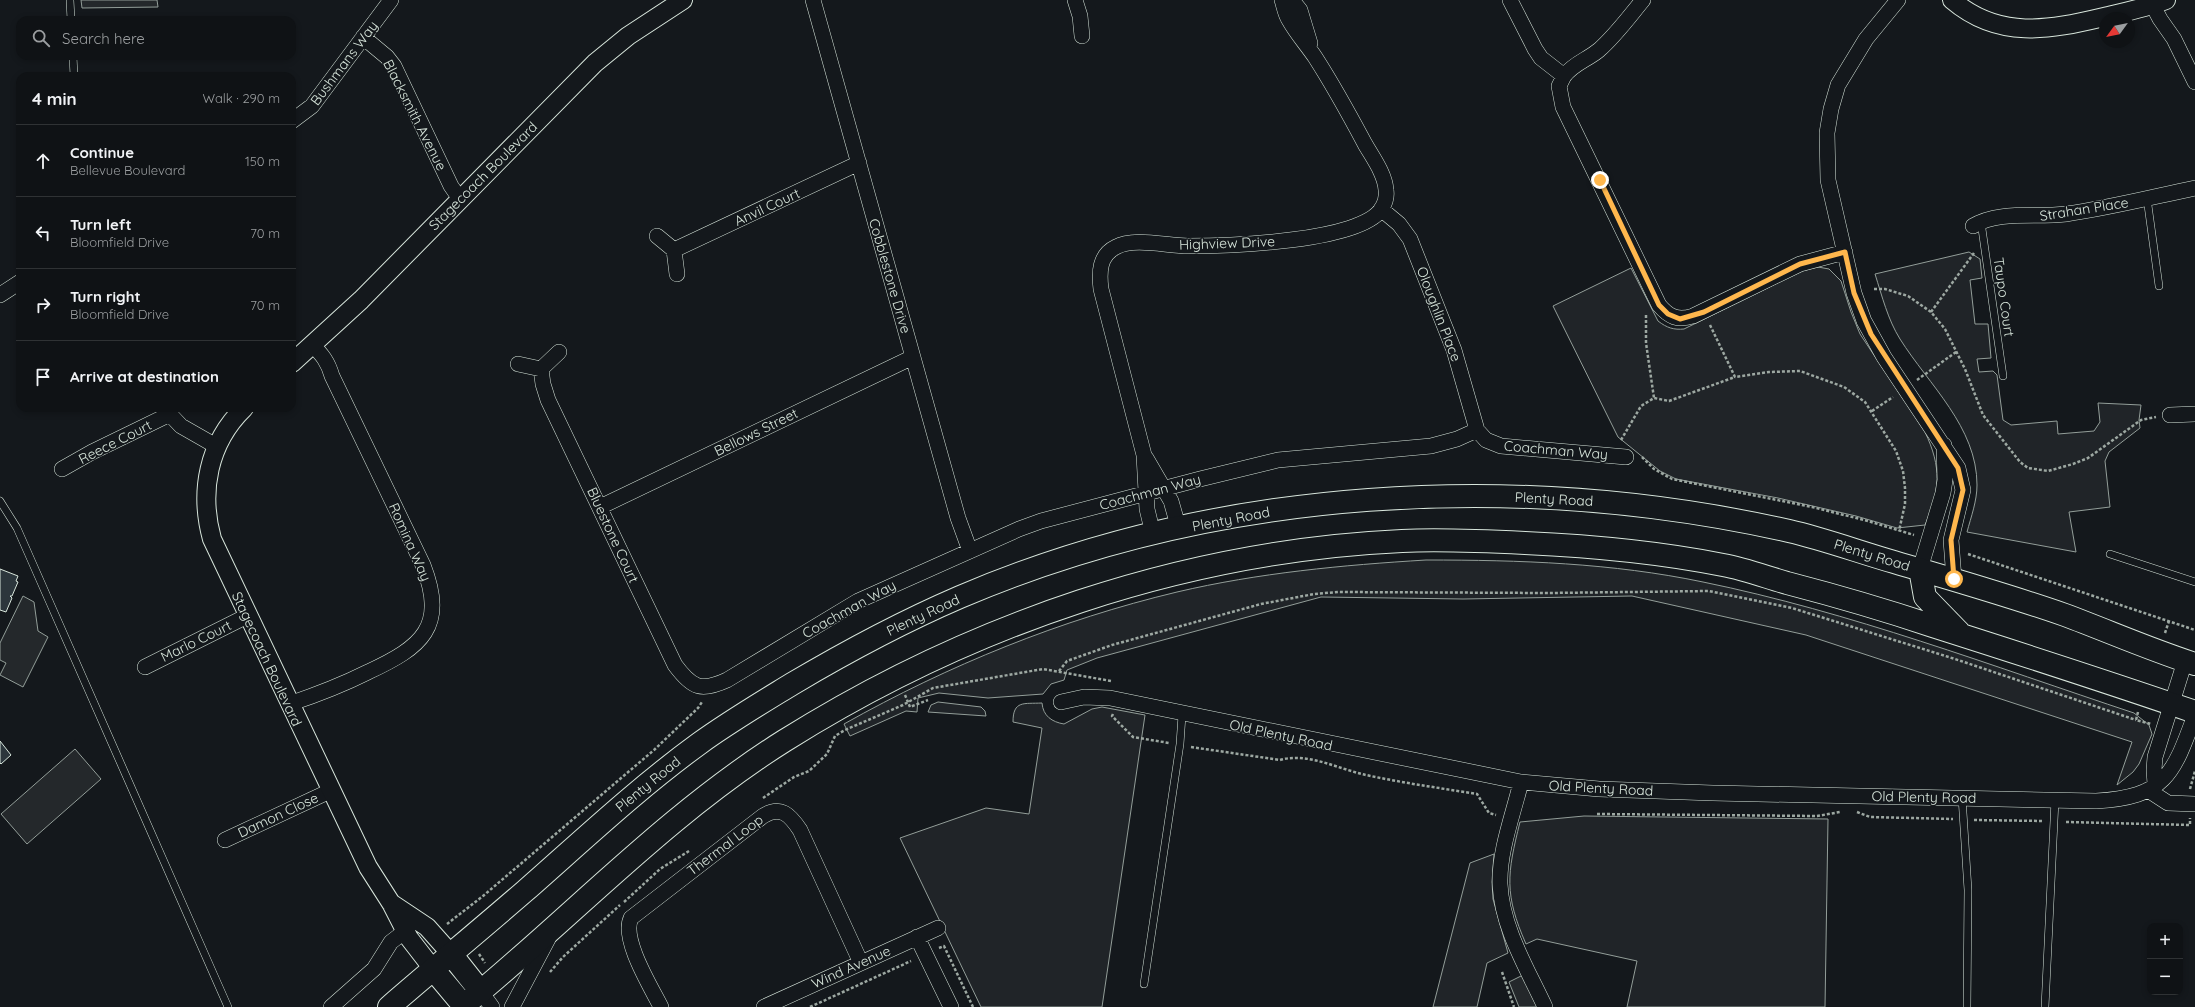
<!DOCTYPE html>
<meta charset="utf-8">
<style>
body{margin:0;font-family:Quicksand,sans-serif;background:#1d2022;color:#f1f3f6}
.controls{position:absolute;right:12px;bottom:12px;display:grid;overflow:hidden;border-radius:8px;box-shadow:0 2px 6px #0003}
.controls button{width:36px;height:36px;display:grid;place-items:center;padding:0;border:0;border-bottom:1px solid #2f3234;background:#0f1215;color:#f1f3f6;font:20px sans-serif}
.compass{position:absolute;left:2099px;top:12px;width:36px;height:36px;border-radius:50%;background:#0f1215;box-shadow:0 2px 6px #0003;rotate:237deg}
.stop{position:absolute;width:12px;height:12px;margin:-9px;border:3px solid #ffb74d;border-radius:50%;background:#fff}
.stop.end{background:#ffb74d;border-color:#fff;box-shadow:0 1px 4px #0008}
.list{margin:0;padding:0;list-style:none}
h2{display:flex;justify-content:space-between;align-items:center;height:52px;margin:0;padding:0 16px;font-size:17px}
h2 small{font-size:13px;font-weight:400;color:#9b9ea0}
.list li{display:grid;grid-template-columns:26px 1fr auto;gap:12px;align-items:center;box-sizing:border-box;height:72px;padding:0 16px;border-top:1px solid #2f3234}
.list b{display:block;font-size:15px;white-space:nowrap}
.list p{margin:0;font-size:13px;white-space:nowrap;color:#9b9ea0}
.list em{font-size:13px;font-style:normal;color:#9b9ea0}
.icon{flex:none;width:22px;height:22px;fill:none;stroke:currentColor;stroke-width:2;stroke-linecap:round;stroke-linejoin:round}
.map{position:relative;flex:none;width:2195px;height:1007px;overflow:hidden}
.search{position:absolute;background:#0f1215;box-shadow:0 2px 6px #0003;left:16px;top:16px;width:280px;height:44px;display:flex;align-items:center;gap:10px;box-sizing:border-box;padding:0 14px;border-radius:12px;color:#9b9ea0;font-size:15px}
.panel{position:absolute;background:#0f1215;box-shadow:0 2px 6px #0003;left:16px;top:72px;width:280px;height:340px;border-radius:12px}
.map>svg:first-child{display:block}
</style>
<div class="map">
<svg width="2195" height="1007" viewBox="0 0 2195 1007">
<rect width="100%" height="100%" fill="#14181c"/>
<path fill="#202428" stroke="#939e99" d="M1969 252 1980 259 1982 278 1970 280 1975 324H1988L1991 358 1977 359 1979 372 1993 371 1997 375 2003 420 2011 425 2057 421 2058 434 2094 431 2100 422 2098 403 2141 405 2139 420 2140 428 2109 452 2105 461 2110 507 2069 512 2076 552 1967 532C1971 517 1977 501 1977 485 1977 427 1929 385 1900 339 1888 320 1882 296 1875 274Z
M1818 267 1829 269 1841 281 1851 312 1860 334 1925 432C1942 468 1940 490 1925 525L1897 528 1856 516 1778 498 1676 479 1660 471 1618 437 1553 306 1631 268 1658 321C1667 328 1674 330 1684 329L1802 271Z
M1426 560C1520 560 1612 563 1703 582 1850 612 1992 666 2134 713L2149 725 2152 734 2139 764 2133 772 2117 785 2132 742 1806 635 1632 596 1463 599 1321 597 1097 658 1067 670 1064 680 1051 684 1043 694 988 698 939 693 918 698 917 712 906 711 850 736 844 724C949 665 1060 620 1177 592 1258 573 1343 565 1426 560Z
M938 702 981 707 985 711 986 716 928 712 931 705Z
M1042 703C1043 716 1052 722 1064 724L1092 709 1102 707 1145 715 1102 1007H981L900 838 986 808 1029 814 1042 728 1013 722C1013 700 1024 704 1042 703Z
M1584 816 1828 819 1825 1007H1627L1637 961 1537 939 1526 944C1504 894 1507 874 1520 822Z
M1494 854 1492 882 1493 899 1508 953 1487 963 1477 1007H1433L1470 863Z"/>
<path fill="#24282b" stroke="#939e99" d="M81 0H157L158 7 82 8Z
M23 596 34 602 38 631 48 637 23 687 0 675 6 663 0 660V643Z
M75 749 101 779 27 844 1 814Z
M1529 972 1545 1007H1519L1509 982Z"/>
<path fill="#2c363c" stroke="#d8e6dc" d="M0 569 18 576 16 581 18 582 12 596H10L12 598 6 612 0 610Z
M0 741 11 755 1 764 0 763Z"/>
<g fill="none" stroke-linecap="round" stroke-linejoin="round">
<g stroke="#d8e6dc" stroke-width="8">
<path id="service" d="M70 0 71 20
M73 56 74 76
M2147 198 2159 286
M1981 222 2003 376
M0 501 17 528 228 1007
M2110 554 2195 582
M1962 797 1968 890 1967 1007
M1144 984 1180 744 1182 715
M2045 1007 2055 800"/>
</g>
<g stroke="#d8e6dc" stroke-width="16">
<path id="minor" d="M813 0 958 518 970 551
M1075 0 1080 16 1082 36
M1292 0 1300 10 1310 43
M1510 0 1535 49 1541 58 1564 76 1559 86 1563 107 1659 305C1669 317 1678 321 1693 316L1800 264 1845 252
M1898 0 1866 39 1838 85 1831 109 1827 133 1828 180 1854 293 1864 321 1884 357 1958 468 1963 490 1951 540 1954 579
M2150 0 2160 19 2174 39 2195 82
M363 37 387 57 394 66 451 186 460 199
M1564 76C1574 63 1587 60 1599 50 1616 35 1629 17 1643 0
M292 121 312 106 391 0
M1381 209 1399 224 1410 239 1454 350 1477 430
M1973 226C2000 210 2036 218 2066 214 2109 208 2152 197 2195 188
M657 236 674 250 677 274
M674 250 859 163
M0 295 20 282
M518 364 541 369 559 352
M541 369 543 384 548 400 675 665C692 688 701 692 727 680L858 601 1019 529 1041 521 1200 479 1278 460 1431 446 1457 439 1477 430 1486 440 1501 446 1626 457
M164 408 181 426 216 446
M2170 415 2195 414
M1146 458 1171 501 1179 529
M62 469 92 452 168 415
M600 507 913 357
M1153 534 1147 509 1144 455 1101 289C1099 273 1099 255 1116 247 1134 237 1167 246 1188 246 1226 246 1363 242 1382 208 1385 203 1387 196 1386 190 1385 174 1373 158 1365 144 1349 114 1333 85 1315 57 1307 45 1296 33 1289 20 1285 14 1284 6 1282 0
M1920 569 1943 493 1945 480 1944 445
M145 667 247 616
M1061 702 1084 697 1110 698 1521 782 1599 789 1713 793 2096 801C2165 797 2173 775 2195 715
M289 704C316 695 342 685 368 672 422 647 447 627 423 565L332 376C328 362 322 354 312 345
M1521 782C1513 815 1499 851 1500 884 1502 928 1527 968 1545 1007
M2155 784 2154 770 2155 757 2185 661
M2148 790 2168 803 2195 804
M225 840 330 791
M917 937 951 1007
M481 992 492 1007
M331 1007 374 969 391 942 404 932
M512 1007 548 939
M661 1007C651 987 621 939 631 918L763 816C781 805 790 815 800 830L861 963
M764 1007 938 928"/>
</g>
<g stroke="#d8e6dc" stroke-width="20">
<path id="tertiary" d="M1952 0C1999 40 2049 30 2104 17 2125 12 2145 8 2166 0
M292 363 361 300 595 63 628 36 683 0
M244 408C208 443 199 492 212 539L368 867 391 903 409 938 433 969
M391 903 427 927 451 954"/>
</g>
<g stroke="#d8e6dc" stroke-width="24">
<path id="trunk" d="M1920 569 1925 597 1959 632
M451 954 481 992
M433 969 464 1006
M389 1007C434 968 480 930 525 891 583 840 638 788 700 743 729 722 761 703 792 684 846 652 902 622 960 597 1218 487 1516 470 1789 531 1824 539 1859 552 1894 562 1951 579 2008 595 2065 615 2108 631 2151 650 2195 664
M462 1007C571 918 665 816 784 741 969 625 1183 551 1402 541 1443 539 1484 541 1525 543 1591 546 1658 552 1723 565 1745 569 1766 577 1787 583 1837 596 1885 610 1933 626 2021 654 2108 682 2195 712"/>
</g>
<path stroke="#9da8a2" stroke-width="2.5" stroke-dasharray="3 2" stroke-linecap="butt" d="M1874 289H1885L1908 296 1931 312 1945 329 1965 369 1983 415 2020 462 2028 468 2048 471 2073 464 2088 458 2141 420 2156 417
M1931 312 1974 253
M1646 315V343L1654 398
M1710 325 1735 377 1769 372 1800 371 1844 387 1865 402 1896 451 1903 471 1905 488V504L1899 531
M1917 380 1956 352
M1872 411 1893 397
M1621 440 1641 406 1654 398 1669 401 1735 377
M1642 457 1654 469 1672 479 1812 507 1868 521 1914 535
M1968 554 2195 630
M2165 633 2169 621
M1059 671 1067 661 1112 645 1261 604 1314 594 1338 592 1548 593 1709 591 1792 608 1955 659 2136 720
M905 695 910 707 928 700
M2138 712 2136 720 2151 724
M1113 714 1112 716 1133 737 1169 743
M1191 747 1280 760C1308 752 1338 769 1366 775 1403 783 1440 788 1477 794L1489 813 1496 815
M2190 789 2195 771
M763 798 794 777 809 771 827 754 835 736 845 730 903 705 933 688 1043 669 1111 681
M1857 812 1870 817 1953 819
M1597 814 1817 816 1840 812
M1974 820 2043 821
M2066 822 2190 825V818
M624 902 660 869 689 851
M447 924 483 896 654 750 698 708 702 702
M939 948 944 946 973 1007
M479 954 485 963
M550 972 563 957 620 905
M1502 972 1514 1007
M810 1007 911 961"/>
<use href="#service" stroke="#14181c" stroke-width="7"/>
<use href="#minor" stroke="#14181c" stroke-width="15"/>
<use href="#tertiary" stroke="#14181c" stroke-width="18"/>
<use href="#trunk" stroke="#14181c" stroke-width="22"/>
</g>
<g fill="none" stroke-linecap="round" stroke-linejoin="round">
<path stroke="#ffb74d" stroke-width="5" d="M1600 180 1659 305 1668 314 1680 319 1704 312 1800 264 1845 252 1854 293 1871 334 1958 468 1963 490 1951 540 1954 579"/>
</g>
<g text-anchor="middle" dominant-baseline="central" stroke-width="3" stroke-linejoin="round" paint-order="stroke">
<g font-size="14" fill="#d8e6dc" stroke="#14181c">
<text transform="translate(344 63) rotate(-53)">Bushmans Way</text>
<text transform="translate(415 115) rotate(63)">Blacksmith Avenue</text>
<text transform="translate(483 176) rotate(-45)">Stagecoach Boulevard</text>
<text transform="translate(767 207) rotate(-25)">Anvil Court</text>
<text transform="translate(2084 209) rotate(-9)">Strahan Place</text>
<text transform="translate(1227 243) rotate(-2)">Highview Drive</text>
<text transform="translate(890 276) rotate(74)">Cobblestone Drive</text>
<text transform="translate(2004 297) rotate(82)">Taupo Court</text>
<text transform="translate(1439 314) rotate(69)">Oloughlin Place</text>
<text transform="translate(756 432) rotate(-26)">Bellows Street</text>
<text transform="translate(115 442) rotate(-27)">Reece Court</text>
<text transform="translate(1556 450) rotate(5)">Coachman Way</text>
<text transform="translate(1150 492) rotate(-15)">Coachman Way</text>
<text transform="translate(1554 499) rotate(3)">Plenty Road</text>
<text transform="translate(1231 519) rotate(-11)">Plenty Road</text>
<text transform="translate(613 535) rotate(65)">Bluestone Court</text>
<text transform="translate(410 542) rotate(66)">Romina Way</text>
<text transform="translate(1872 555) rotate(17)">Plenty Road</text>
<text transform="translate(849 609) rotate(-29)">Coachman Way</text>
<text transform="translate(923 615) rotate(-25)">Plenty Road</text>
<text transform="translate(196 641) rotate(-26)">Marlo Court</text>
<text transform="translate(267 659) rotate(65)">Stagecoach Boulevard</text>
<text transform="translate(1281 735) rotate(12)">Old Plenty Road</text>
<text transform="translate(648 784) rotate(-39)">Plenty Road</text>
<text transform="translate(1601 788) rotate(3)">Old Plenty Road</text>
<text transform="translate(1924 797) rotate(1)">Old Plenty Road</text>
<text transform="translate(278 815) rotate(-25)">Damon Close</text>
<text transform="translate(725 845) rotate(-37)">Thermal Loop</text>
<text transform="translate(851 967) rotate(-24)">Wind Avenue</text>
</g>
</g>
</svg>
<div class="controls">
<button>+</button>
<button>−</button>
</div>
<svg class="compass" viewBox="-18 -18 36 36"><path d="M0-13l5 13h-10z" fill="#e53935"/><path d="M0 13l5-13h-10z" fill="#9b9ea0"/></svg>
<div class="stop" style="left:1954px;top:579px"></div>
<div class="stop end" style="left:1600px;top:180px"></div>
<div class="search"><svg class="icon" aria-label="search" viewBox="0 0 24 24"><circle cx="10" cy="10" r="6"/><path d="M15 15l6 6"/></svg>Search here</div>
<section class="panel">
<h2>4 min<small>Walk · 290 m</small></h2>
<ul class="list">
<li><svg class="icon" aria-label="ahead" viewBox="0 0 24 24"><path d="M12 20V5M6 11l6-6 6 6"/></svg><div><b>Continue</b><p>Bellevue Boulevard</p></div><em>150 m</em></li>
<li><svg class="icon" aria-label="left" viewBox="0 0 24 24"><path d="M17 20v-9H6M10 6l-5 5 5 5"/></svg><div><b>Turn left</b><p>Bloomfield Drive</p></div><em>70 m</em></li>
<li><svg class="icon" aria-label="right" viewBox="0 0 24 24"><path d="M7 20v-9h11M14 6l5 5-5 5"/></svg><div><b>Turn right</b><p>Bloomfield Drive</p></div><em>70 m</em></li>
<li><svg class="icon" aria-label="arrive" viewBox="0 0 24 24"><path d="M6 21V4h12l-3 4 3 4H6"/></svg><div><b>Arrive at destination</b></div></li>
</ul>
</section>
</div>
